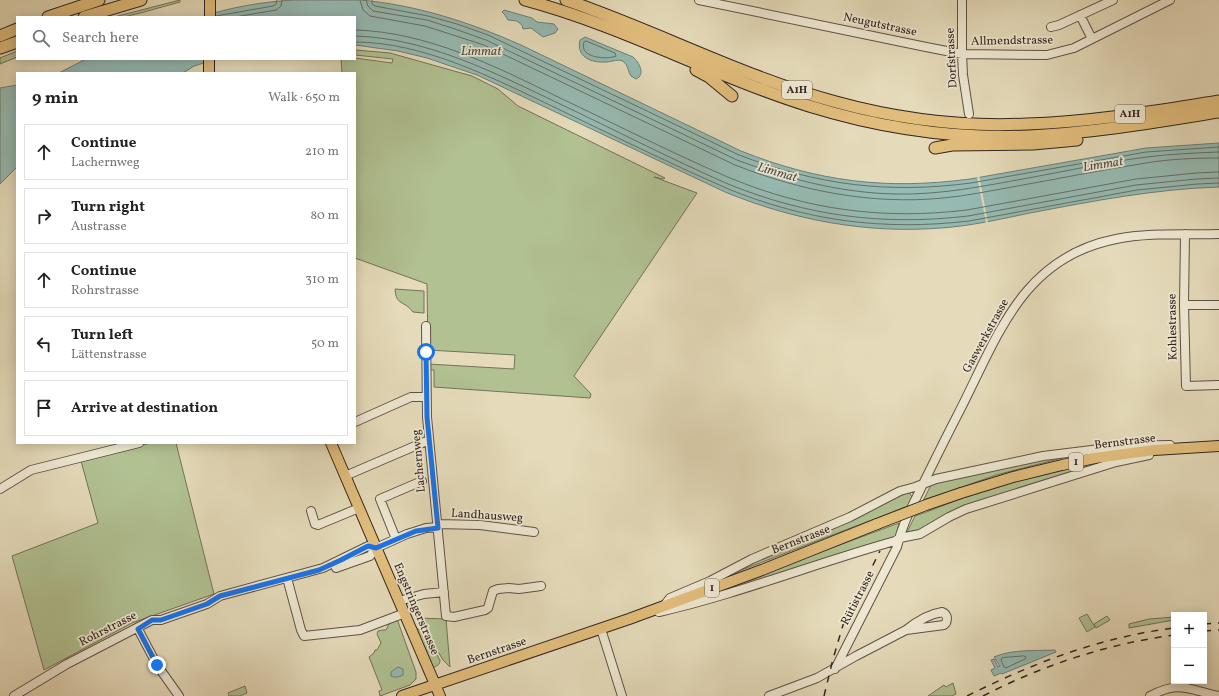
<!DOCTYPE html>
<meta charset="utf-8">
<style>
body{margin:0;font-family:Vollkorn,serif;background:#f6f6f6;color:#222}
.controls{position:absolute;right:12px;bottom:12px;display:grid;overflow:hidden;border-radius:0px;box-shadow:0 2px 10px #0003}
.controls button{width:36px;height:36px;display:grid;place-items:center;padding:0;border:0;border-bottom:1px solid #e0e0e0;background:#fff;color:#222;font:20px sans-serif}
.stop{position:absolute;width:12px;height:12px;margin:-9px;border:3px solid #1a73e8;border-radius:50%;background:#fff}
.stop.end{background:#1a73e8;border-color:#fff;box-shadow:0 1px 4px #0008}
.list{margin:0;padding:0;list-style:none}
h2{display:flex;justify-content:space-between;align-items:center;height:52px;margin:0;padding:0 16px;font-size:17px}
h2 small{font-size:13px;font-weight:400;color:#767676}
.list li{display:grid;grid-template-columns:26px 1fr auto;gap:12px;align-items:center;box-sizing:border-box;height:56px;margin:0 8px 8px;padding:0 8px;border:1px solid #e0e0e0;border-radius:0px}
.list b{display:block;font-size:15px;white-space:nowrap}
.list p{margin:0;font-size:13px;white-space:nowrap;color:#767676}
.list em{font-size:13px;font-style:normal;color:#767676}
.icon{flex:none;width:22px;height:22px;fill:none;stroke:currentColor;stroke-width:2;stroke-linecap:round;stroke-linejoin:round}
.map{position:relative;flex:none;width:1219px;height:696px;overflow:hidden}
.search{position:absolute;background:#fff;box-shadow:0 2px 10px #0003;left:16px;top:16px;width:340px;height:44px;display:flex;align-items:center;gap:10px;box-sizing:border-box;padding:0 14px;border-radius:0px;color:#767676;font-size:15px}
.panel{position:absolute;background:#fff;box-shadow:0 2px 10px #0003;left:16px;top:72px;width:340px;height:372px;border-radius:0px}
.map>svg:first-child{display:block}
</style>
<div class="map">
<svg width="1219" height="696" viewBox="0 0 1219 696">
<rect width="100%" height="100%" fill="#e5dbba"/>
<filter id="stains"><feTurbulence type="fractalNoise" baseFrequency=".005" numOctaves="4"/><feColorMatrix values="0 0 0 0 .2 0 0 0 0 .09 0 0 0 0 .02 0 0 0 .5 -.17"/></filter>
<radialGradient id="worn" r=".72"><stop offset=".6" stop-color="#630" stop-opacity="0"/><stop offset="1" stop-color="#630" stop-opacity=".3"/></radialGradient>
<path fill="#b1c192" stroke="#727359" d="M180 0V2L144 12 124 17H114Z
M356 50 390 53 472 76 498 89 518 106 665 178 664 179 654 177 697 193 574 376 591 394 590 398 434 387V370H428V364L514 369 515 355 428 350 427 284 355 258V73H342L341 59H355V58L392 63 393 59 355 55Z
M17 51V57L0 64V58Z
M395 289 424 291V313L413 312C404 300 396 306 395 289Z
M150 443H176L214 594 132 623 44 670 12 556 98 523 81 461Z
M1070 456 996 475 923 501 932 483 934 484 936 482 1034 459Z
M1116 459 975 504 926 529 907 532 915 516C942 507 969 494 997 486 1036 475 1076 467 1116 459Z
M909 492 912 497 908 506 726 576 752 561 901 493Z
M899 523 896 536 892 539 697 601 710 594 754 579 783 566Z
M1087 614 1095 627 1087 632 1079 618Z
M1107 616 1110 620 1096 628 1094 624Z
M1174 617V620L1129 628V624L1149 619Z
M418 618 446 619 450 667 443 660Z
M397 619 416 672V679L410 685 380 696 379 691 382 690 369 657 374 653 375 650H377L381 643 377 634 378 631 383 630H386L390 622Z
M414 627 422 631 440 660C440 665 437 666 432 668Z
M953 683 956 694 952 696H928L944 685 946 687Z
M245 686 247 693 240 696H229L228 693Z"/>
<path fill="#96bbb3" stroke="#6e7f78" d="M293 0C315 0 338 0 360 0 417 5 469 22 521 45L741 151C819 182 887 190 970 179L1146 148 1219 143V187C1155 189 1093 201 1030 213 1001 219 971 226 941 228 867 234 793 220 725 192L477 75 427 58 398 51 355 45V17H201C231 7 262 2 293 0Z
M504 10 532 18 537 22 554 24 558 29 555 33 543 37 531 28 523 29 522 25 517 21 508 20 505 15 502 12Z
M585 37 633 57C639 62 646 75 636 79L631 76C628 72 628 65 624 62 619 58 612 62 606 62 591 63 576 57 580 40Z
M86 59H217L194 66 183 73H59Z
M17 85V167L0 184V88Z
M1055 650 1056 652 1002 674 1001 673 994 676 991 670 995 668 991 660 994 659 998 667 1000 666 994 657C1013 649 1035 651 1055 650Z
M398 667 403 669V675C399 677 395 678 391 676V672Z"/>
<path fill="#e5dbba" d="M979 175 988 223H986L977 176Z"/>
<g fill="none" stroke-linecap="round" stroke-linejoin="round">
<path stroke="#64706a" stroke-width="1" d="M360 0 363 10 370 16 425 26 484 45 735 165C801 191 872 205 943 198 966 196 989 191 1012 187 1057 179 1101 170 1146 163 1170 159 1195 158 1219 158
M366 0 368 6 373 11 427 20 455 29 486 40 737 160C788 179 841 193 896 194 941 195 984 186 1028 178 1067 171 1107 162 1147 157 1170 154 1195 153 1219 152
M372 0V4L375 6 428 16 457 24 488 35 739 155C817 185 888 194 971 183L1146 152 1219 147
M216 16 273 6 276 4 277 0
M235 17 276 10 281 6 282 0
M355 30C427 32 495 66 558 97 615 124 672 153 730 178 808 210 883 220 967 210L1136 179 1196 173 1219 172
M355 36C427 38 495 73 558 103 615 130 671 159 728 184 807 216 883 226 968 216L1136 185 1196 179 1219 178
M586 41 615 53 616 56C607 60 578 58 584 42Z
M355 42C424 42 495 79 556 108 612 135 669 163 726 188 806 221 883 231 969 221L1137 190 1197 184 1219 183
M1024 656 1026 657 1025 659 1006 668 1004 667 1001 660 1002 658Z"/>
<g stroke="#605246" stroke-width="10">
<path id="minor" d="M699 0 926 47 962 54 1047 55 1074 48 1170 0
M962 0V54L963 75 969 114
M1080 15 1092 39
M1051 27 1059 25 1113 0
M1185 234 1184 305 1186 386 1219 385
M1184 305H1219
M426 326 427 417 446 616 454 617 485 610 488 608 493 591 498 589 509 588 519 589 541 586
M355 422 411 397H426
M345 476 429 440
M0 489 31 470 139 443
M311 511 315 524 318 525 359 508
M437 524 480 525 534 532
M396 539 380 499 422 481
M336 568 370 556 376 548 407 534 426 528 438 527
M287 578 301 630 304 636 360 630 405 613
M399 601 424 594 444 592
M663 607 670 598 710 581 752 559 850 517 900 491 915 487 936 479 1043 456 1124 446 1170 445
M659 612C738 594 816 563 895 541L900 538 920 534 949 517 966 509 1116 462 1149 455
M942 612C947 614 948 618 946 623L944 625 906 630C916 622 929 614 942 612Z
M138 629 157 665 179 696
M601 629 622 696
M835 669 897 547C902 524 912 507 922 486 934 462 945 439 957 416 997 339 1020 258 1116 239 1149 232 1186 235 1219 234
M14 696 67 664 152 620H161L207 604 220 596 323 568 368 546 376 548
M769 696 817 678 856 656 906 630
M1150 696C1180 680 1189 690 1219 696"/>
</g>
<g stroke="#332520" stroke-width="12">
<path id="major" d="M210 17V0
M209 73V59
M331 443 440 696
M961 493 1013 477 1062 465 1095 458 1154 450 1219 446
M402 696 629 619 762 570 877 524"/>
</g>
<g stroke="#332520" stroke-width="13">
<path id="highway" d="M525 0C623 26 713 76 809 106 880 128 955 139 1029 136 1093 133 1156 122 1219 112
M566 0C657 31 743 77 836 102 898 119 963 127 1027 124 1092 122 1155 111 1219 101
M48 17 99 0
M84 17 141 0
M0 36 17 29
M0 48 17 42
M696 70 709 77 732 96
M935 148 952 145 1033 144 1077 140"/>
</g>
<use href="#minor" stroke="#eee8d2" stroke-width="8"/>
<use href="#major" stroke="#e2be7d" stroke-width="10"/>
<use href="#highway" stroke="#e2be7d" stroke-width="11"/>
<path stroke="#332520" stroke-width="1.5" stroke-dasharray="7 7" stroke-linecap="butt" d="M1204 624 1219 623
M1204 631 1219 630
M824 696 833 659 843 625 880 551
M967 696C1033 663 1101 637 1174 628
M983 696C1043 665 1107 644 1174 635"/>
<g stroke="#332520" stroke-width="12" stroke-linecap="butt">
<path id="major-bridge" d="M877 524 926 505 961 493"/>
</g>
<use href="#major-bridge" stroke="#e2be7d" stroke-width="10"/>
</g>
<g fill="none" stroke-linecap="round" stroke-linejoin="round">
<path stroke="#1a73e8" stroke-width="5" d="M157 665 138 629 152 620H161L207 604 220 596 319 570 341 560 368 546 376 548 416 531 438 528 427 417 426 352"/>
</g>
<g text-anchor="middle" dominant-baseline="central" stroke-width="3.5" stroke-linejoin="round" paint-order="stroke">
<g fill="#eee8d2" stroke="#6b6055" stroke-width="1">
<rect x="782" y="81" width="30" height="18" rx="3"/>
<rect x="1115" y="105" width="30" height="18" rx="3"/>
<rect x="1069" y="453" width="14" height="18" rx="3"/>
<rect x="705" y="579" width="14" height="18" rx="3"/>
</g>
<g font-size="11" font-weight="bold" fill="#332520">
<text x="797" y="90">A1H</text>
<text x="1130" y="114">A1H</text>
<text x="1076" y="462">1</text>
<text x="712" y="588">1</text>
</g>
<g font-size="12" fill="#332520" stroke="#eee8d2">
<text transform="translate(880 25) rotate(12)">Neugutstrasse</text>
<text transform="translate(1012 41) rotate(-1)">Allmendstrasse</text>
<text transform="translate(952 58) rotate(-93)">Dorfstrasse</text>
<text transform="translate(1173 327) rotate(-91)">Kohlestrasse</text>
<text transform="translate(986 336) rotate(-61)">Gaswerkstrasse</text>
<text transform="translate(1125 442) rotate(-7)">Bernstrasse</text>
<text transform="translate(419 461) rotate(-95)">Lachernweg</text>
<text transform="translate(487 516) rotate(4)">Landhausweg</text>
<text transform="translate(801 540) rotate(-21)">Bernstrasse</text>
<text transform="translate(858 598) rotate(-63)">Rütistrasse</text>
<text transform="translate(416 609) rotate(67)">Engstringerstrasse</text>
<text transform="translate(108 629) rotate(-27)">Rohrstrasse</text>
<text transform="translate(497 651) rotate(-19)">Bernstrasse</text>
</g>
<g font-size="13" font-style="italic" fill="#4c4a45" stroke="#eee8d2">
<text x="481" y="52">Limmat</text>
<text transform="translate(1103 165) rotate(-9)">Limmat</text>
<text transform="translate(777 173) rotate(16)">Limmat</text>
</g>
</g>
<rect width="100%" height="100%" filter="url(#stains)"/>
<rect width="100%" height="100%" fill="url(#worn)"/>
</svg>
<div class="controls">
<button>+</button>
<button>−</button>
</div>
<div class="stop" style="left:426px;top:352px"></div>
<div class="stop end" style="left:157px;top:665px"></div>
<div class="search"><svg class="icon" aria-label="search" viewBox="0 0 24 24"><circle cx="10" cy="10" r="6"/><path d="M15 15l6 6"/></svg>Search here</div>
<section class="panel">
<h2>9 min<small>Walk · 650 m</small></h2>
<ul class="list">
<li><svg class="icon" aria-label="ahead" viewBox="0 0 24 24"><path d="M12 20V5M6 11l6-6 6 6"/></svg><div><b>Continue</b><p>Lachernweg</p></div><em>210 m</em></li>
<li><svg class="icon" aria-label="right" viewBox="0 0 24 24"><path d="M7 20v-9h11M14 6l5 5-5 5"/></svg><div><b>Turn right</b><p>Austrasse</p></div><em>80 m</em></li>
<li><svg class="icon" aria-label="ahead" viewBox="0 0 24 24"><path d="M12 20V5M6 11l6-6 6 6"/></svg><div><b>Continue</b><p>Rohrstrasse</p></div><em>310 m</em></li>
<li><svg class="icon" aria-label="left" viewBox="0 0 24 24"><path d="M17 20v-9H6M10 6l-5 5 5 5"/></svg><div><b>Turn left</b><p>Lättenstrasse</p></div><em>50 m</em></li>
<li><svg class="icon" aria-label="arrive" viewBox="0 0 24 24"><path d="M6 21V4h12l-3 4 3 4H6"/></svg><div><b>Arrive at destination</b></div></li>
</ul>
</section>
</div>
